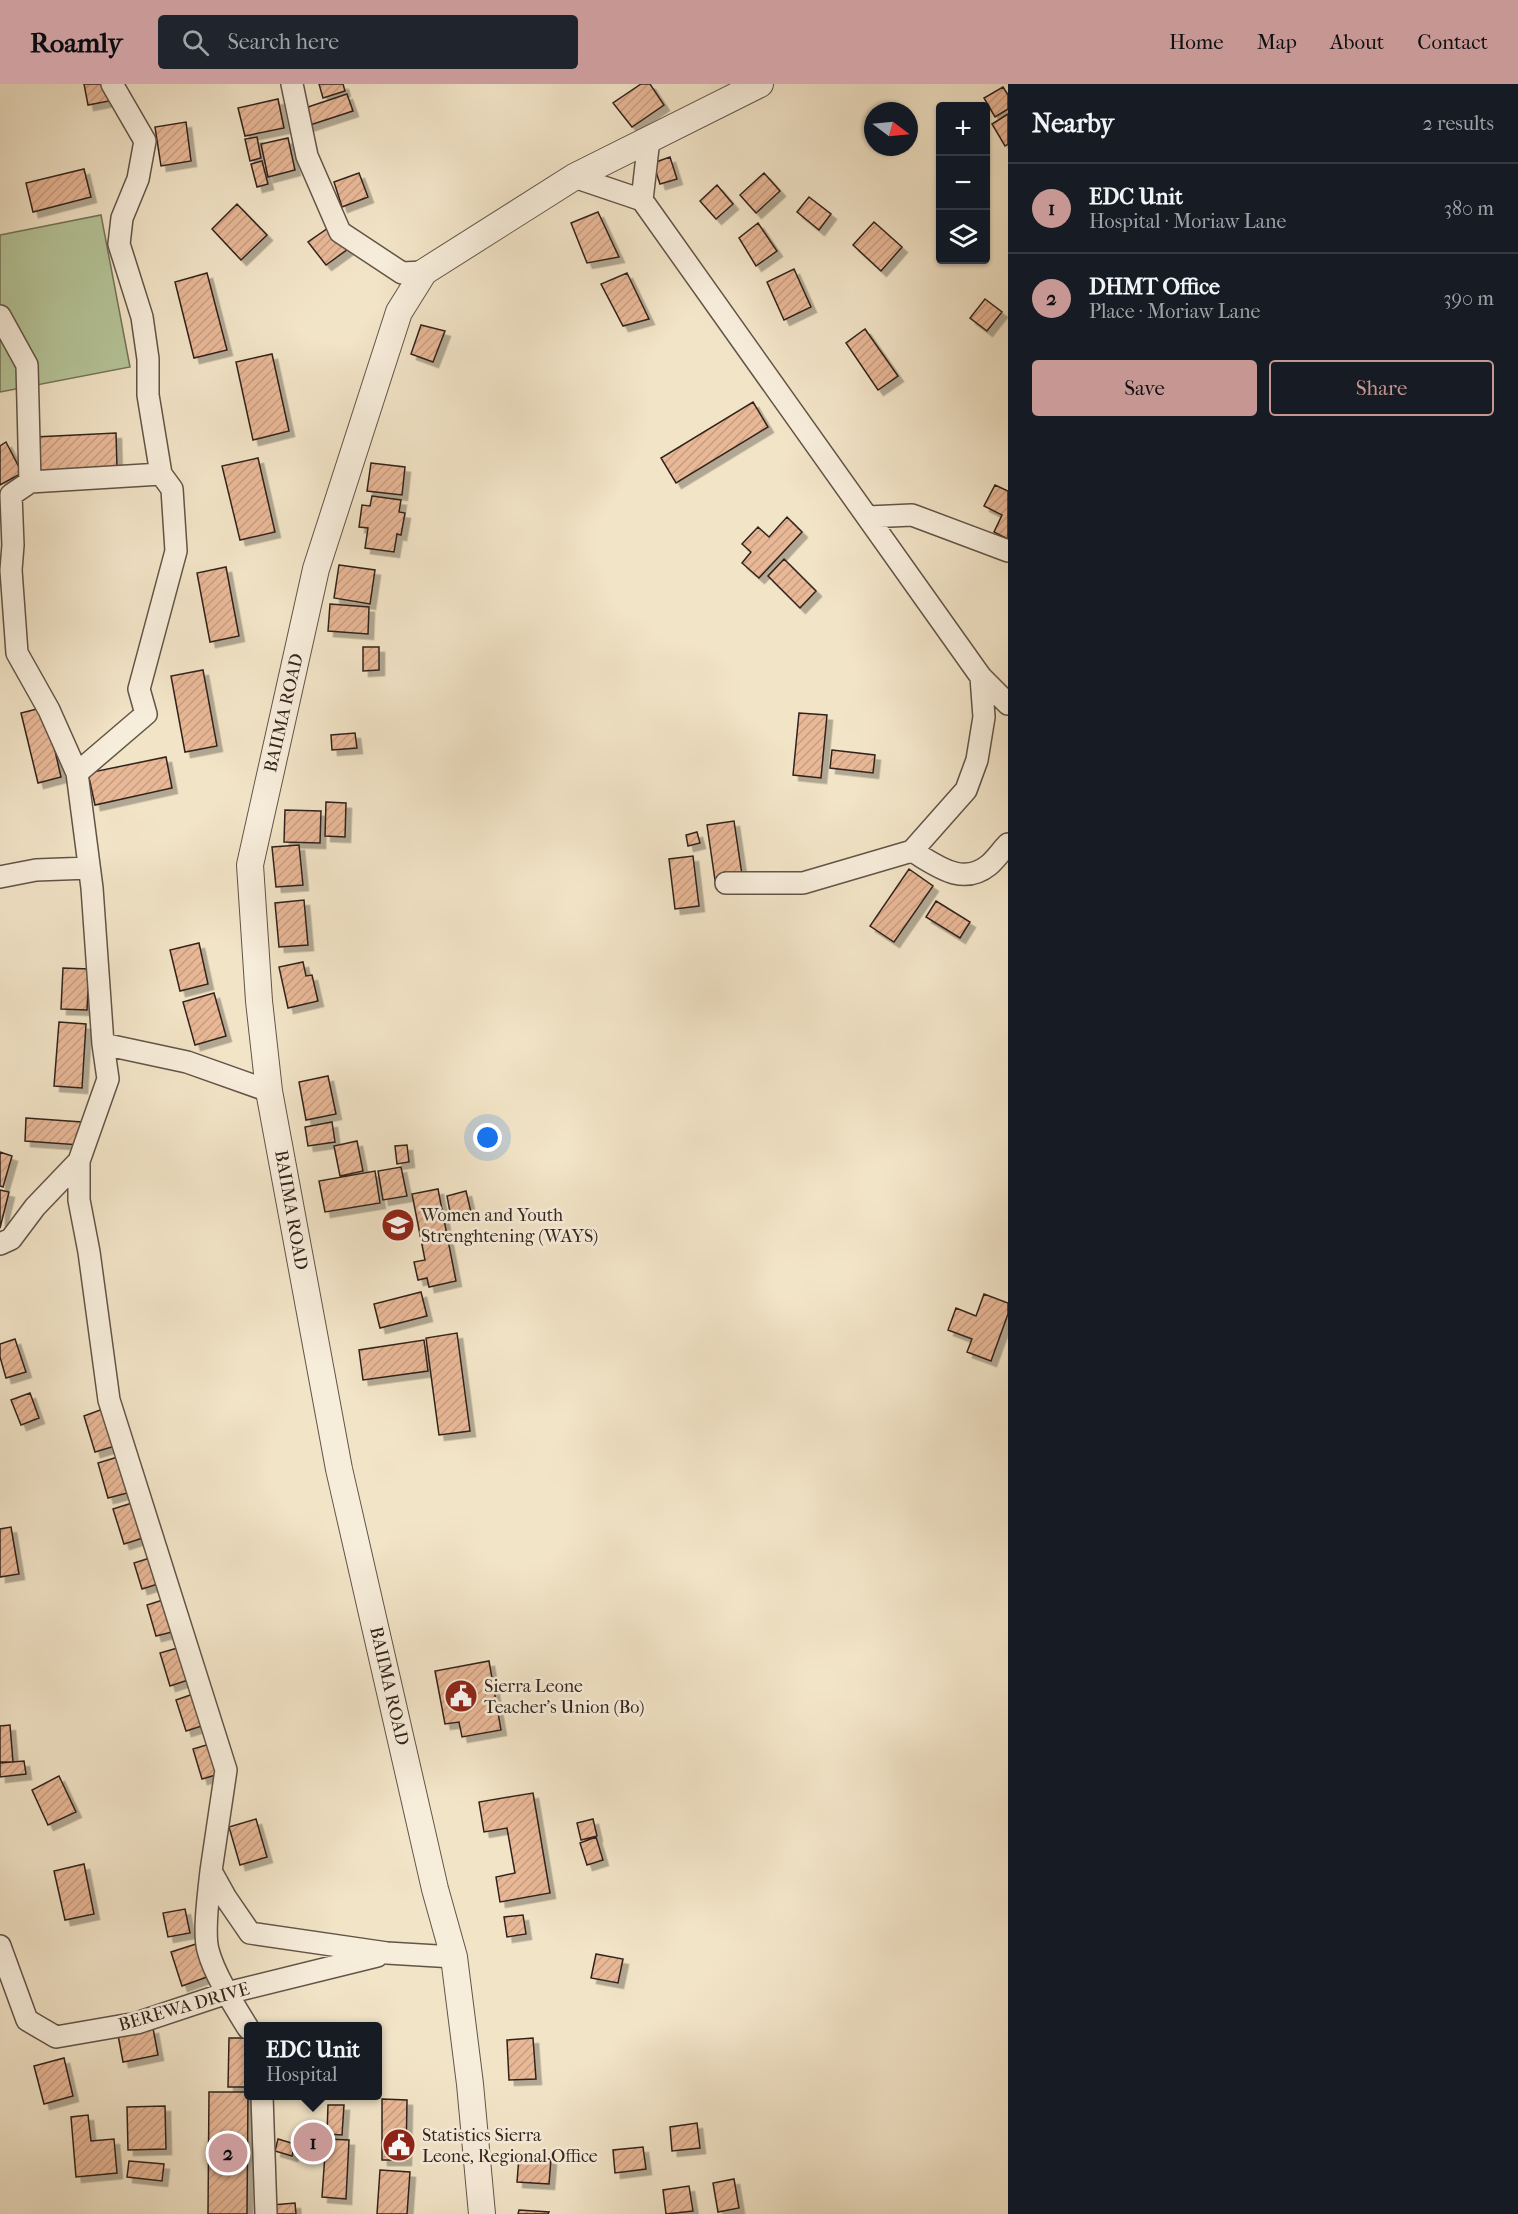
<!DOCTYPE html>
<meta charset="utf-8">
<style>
body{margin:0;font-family:"IM FELL French Canon",serif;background:#20242c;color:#f1f3f6}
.controls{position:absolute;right:18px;top:18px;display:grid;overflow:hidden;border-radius:6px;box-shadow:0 2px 4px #0004}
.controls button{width:54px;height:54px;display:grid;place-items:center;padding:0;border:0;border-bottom:2px solid #363941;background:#171b24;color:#f1f3f6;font:30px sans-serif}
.compass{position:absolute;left:864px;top:18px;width:54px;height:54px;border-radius:50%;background:#171b24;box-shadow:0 2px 4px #0004;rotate:106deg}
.you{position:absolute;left:488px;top:1054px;width:21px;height:21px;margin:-15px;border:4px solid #fff;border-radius:50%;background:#1a73e8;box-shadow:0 0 0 9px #1a73e833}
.badge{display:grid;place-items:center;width:39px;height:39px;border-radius:50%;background:#c59692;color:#111;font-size:20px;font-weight:700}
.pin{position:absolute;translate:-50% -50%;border:3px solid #fff;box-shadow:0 2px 6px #0006}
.popup{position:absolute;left:244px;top:1938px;width:138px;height:78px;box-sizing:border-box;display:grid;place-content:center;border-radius:6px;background:#171b24;filter:drop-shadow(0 2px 4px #0005);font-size:20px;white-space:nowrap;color:#9ea1a6}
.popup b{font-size:22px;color:#f1f3f6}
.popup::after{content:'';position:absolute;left:50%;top:100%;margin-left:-12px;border:12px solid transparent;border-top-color:#171b24}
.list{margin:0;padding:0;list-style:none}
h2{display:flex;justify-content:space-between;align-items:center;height:78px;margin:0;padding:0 24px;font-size:26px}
h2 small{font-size:20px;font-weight:400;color:#9ea1a6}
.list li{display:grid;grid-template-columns:39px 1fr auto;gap:18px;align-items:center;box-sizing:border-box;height:90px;padding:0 24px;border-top:2px solid #363941}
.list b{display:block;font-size:22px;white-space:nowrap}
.list p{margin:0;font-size:20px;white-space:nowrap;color:#9ea1a6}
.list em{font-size:20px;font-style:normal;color:#9ea1a6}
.actions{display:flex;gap:12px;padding:18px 24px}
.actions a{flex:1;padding:14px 0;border:2px solid #c59692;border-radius:6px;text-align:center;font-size:21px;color:#c59692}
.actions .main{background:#c59692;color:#111}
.icon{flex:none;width:33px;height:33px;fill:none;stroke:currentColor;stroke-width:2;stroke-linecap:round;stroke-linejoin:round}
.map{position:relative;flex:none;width:1008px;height:2130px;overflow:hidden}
header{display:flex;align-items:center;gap:36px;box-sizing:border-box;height:84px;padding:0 30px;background:#c59692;color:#111}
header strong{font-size:28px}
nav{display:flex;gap:33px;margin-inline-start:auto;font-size:21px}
.search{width:420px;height:54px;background:#20242c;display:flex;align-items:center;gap:15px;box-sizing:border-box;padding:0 21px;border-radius:6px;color:#9ea1a6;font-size:22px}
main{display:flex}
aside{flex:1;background:#171b24}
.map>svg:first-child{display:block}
</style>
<header>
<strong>Roamly</strong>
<div class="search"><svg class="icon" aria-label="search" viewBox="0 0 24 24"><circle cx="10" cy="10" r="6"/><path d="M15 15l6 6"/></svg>Search here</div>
<nav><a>Home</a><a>Map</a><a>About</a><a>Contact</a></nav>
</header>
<main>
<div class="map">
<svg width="1008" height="2130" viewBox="0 0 1008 2130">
<defs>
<pattern id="building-hatch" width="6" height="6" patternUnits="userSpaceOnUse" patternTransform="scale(1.5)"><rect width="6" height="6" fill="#e9b897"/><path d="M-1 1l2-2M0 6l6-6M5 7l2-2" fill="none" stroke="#c89e82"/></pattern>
<filter id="shadow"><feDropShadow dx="5.5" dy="5.5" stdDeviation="0" flood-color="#0004"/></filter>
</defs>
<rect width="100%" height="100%" fill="#f2e4c7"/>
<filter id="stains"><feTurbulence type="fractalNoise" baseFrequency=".00333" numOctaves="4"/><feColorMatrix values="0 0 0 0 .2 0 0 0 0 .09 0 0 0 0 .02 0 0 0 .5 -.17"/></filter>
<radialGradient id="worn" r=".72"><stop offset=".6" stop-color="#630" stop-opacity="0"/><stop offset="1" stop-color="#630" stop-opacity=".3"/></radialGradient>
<path fill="#b5c599" stroke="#74745a" stroke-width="1.5" d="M101 131 130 283 0 308V151Z"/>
<path fill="url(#building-hatch)" stroke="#32241c" stroke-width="1.5" filter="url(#shadow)" d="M84 0H105L109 17 88 21Z
M319 0H343L345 7 323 14Z
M641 0H650L664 21 632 43 613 19Z
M1003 3 1008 11V25L995 33 984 14Z
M347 10 353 27 307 42 302 25Z
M278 15 284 44 245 52 238 24Z
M1008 30V60L1005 62 992 40Z
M186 38 191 77 161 82 155 43Z
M257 53 261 74 250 77 245 55Z
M288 54 295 86 268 93 261 60Z
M670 73 677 95 660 100 653 79Z
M262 77 268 100 257 103 251 80Z
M84 85 91 113 33 128 26 99Z
M359 89 368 113 342 123 334 98Z
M764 89 780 107 756 129 740 111Z
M717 101 733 120 716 135 700 117Z
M809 113 831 130 819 146 797 128Z
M237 120 267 151 241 176 212 145Z
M598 128 619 173 587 179 571 139Z
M874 138 902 163 881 187 853 161Z
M758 139 777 167 756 182 739 154Z
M331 142 348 165 326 181 308 158Z
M794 185 811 223 784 236 767 198Z
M207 189 227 266 194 274 175 198Z
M627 189 649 235 623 242 601 200Z
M985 215 1002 228 987 247 970 234Z
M421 241 445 247 433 278 411 270Z
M865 245 898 292 878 306 846 259Z
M272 270 289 347 253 356 236 278Z
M753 318 768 343 676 399 661 374Z
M116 349 117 384 37 388 35 353Z
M6 358 22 389 0 401V362Z
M258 374 275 448 240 456 222 382Z
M371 379 405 383 402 411 367 407Z
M995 401 1008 407V455L994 448 1002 431 984 422Z
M372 412 401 416 399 428 405 429 401 451 397 450 394 468 365 464 368 444 359 443 362 421 370 422Z
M787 433 802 448 759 494 742 479 751 468 742 460 758 443 769 453Z
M784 475 816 507 800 524 768 492Z
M339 481 375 486 370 520 334 514Z
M226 483 239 552 210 558 197 489Z
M330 520 369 523 368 550 328 547Z
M363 563H379V586L363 587Z
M203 586 217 662 185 668 171 592Z
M45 623 61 693 38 699 21 629Z
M799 629 827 631 821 694 793 691Z
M355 649 357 664 332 666 331 651Z
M832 666 875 671 873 689 830 684Z
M166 673 172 704 95 721 88 689Z
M326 718 346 719 345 753 325 752Z
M285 726 321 727 320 759 284 758Z
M734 737 742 791 715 796 707 741Z
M697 748 700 759 688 762 686 751Z
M299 761 303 801 276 803 272 763Z
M693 772 699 822 675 825 669 775Z
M909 785 933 802 894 858 870 842Z
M304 816 308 861 279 863 275 819Z
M936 817 970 838 960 854 926 833Z
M199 859 208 900 180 907 170 866Z
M303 878 306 892 312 891 318 917 288 924 279 883Z
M63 884 89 885 87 926 61 925Z
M214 909 226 952 195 961 183 918Z
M59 938 86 940 82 1004 54 1002Z
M328 992 336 1030 306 1036 299 998Z
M26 1034 82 1038 80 1061 25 1057Z
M332 1038 335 1058 308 1062 305 1043Z
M357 1057 363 1087 340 1092 334 1062Z
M407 1061 409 1078 397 1080 395 1062Z
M0 1068 12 1072 3 1103 0 1102Z
M401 1083 407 1112 383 1116 378 1087Z
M375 1087 380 1119 325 1128 319 1097Z
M438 1105 456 1197 429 1203 427 1194 418 1196 414 1178 425 1176 412 1110Z
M0 1106 9 1108 0 1144Z
M466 1107 471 1128 451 1133 447 1112Z
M421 1208 427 1232 380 1244 374 1220Z
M984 1210 1008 1219V1230L991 1277 967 1268 972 1255 948 1246 956 1224 976 1232Z
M457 1249 470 1347 439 1351 426 1254Z
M15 1255 26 1288 6 1294 0 1273V1260Z
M424 1256 428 1287 363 1296 359 1266Z
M30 1309 39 1334 21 1341 11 1316Z
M103 1325 115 1362 95 1368 84 1332Z
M121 1372 131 1408 108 1414 98 1379Z
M132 1419 143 1454 124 1460 113 1425Z
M11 1443 19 1490 0 1493V1445Z
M153 1473 161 1499 142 1505 134 1479Z
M166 1515 176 1547 156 1552 147 1521Z
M181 1563 191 1595 170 1602 160 1569Z
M489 1577 501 1646 462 1653 459 1638 445 1640 435 1587Z
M196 1609 205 1641 186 1647 176 1616Z
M10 1641 13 1678H0V1642Z
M210 1660 219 1690 202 1695 193 1665Z
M24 1677 26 1690 0 1693V1679Z
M59 1692 76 1728 48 1741 32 1706Z
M533 1709 550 1809 500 1818 496 1793 515 1789 507 1744 484 1748 479 1718Z
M256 1735 267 1773 240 1781 229 1743Z
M593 1735 597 1752 581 1756 577 1739Z
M596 1753 603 1776 587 1781 580 1759Z
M84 1780 94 1830 65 1836 54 1787Z
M185 1825 190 1849 168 1853 163 1829Z
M523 1831 526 1850 507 1853 504 1833Z
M196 1860 207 1893 182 1902 171 1868Z
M596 1870 623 1875 618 1899 591 1894Z
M153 1944 158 1971 123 1978 118 1951Z
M229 1954H248L247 2003H228Z
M533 1954 536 1995 509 1996 507 1956Z
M64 1974 73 2012 44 2020 34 1982Z
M209 2008H248L247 2130H208Z
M382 2015 407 2016 406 2076H382Z
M328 2021H344L342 2051 327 2050Z
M165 2022 166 2065 128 2066 127 2023Z
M88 2031 91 2057 114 2055 117 2089 76 2093 71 2033Z
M697 2039 700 2064 672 2067 670 2043Z
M278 2055 295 2060 292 2072 275 2067Z
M326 2055 349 2056 346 2115 322 2113Z
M643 2063 646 2085 615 2089 613 2066Z
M519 2073 551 2075 549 2100 517 2098Z
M129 2077 164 2080 162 2097 127 2093Z
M380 2086 410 2088 407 2130H377Z
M734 2095 739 2124 718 2128 713 2099Z
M689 2102 693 2127 666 2130 663 2106Z
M295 2119 296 2130H273L272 2121Z
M519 2126 549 2128 548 2130H518Z"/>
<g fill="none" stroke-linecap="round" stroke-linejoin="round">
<g stroke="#625447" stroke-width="24">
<path id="minor" d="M112 0 145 57 138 95 122 134 119 160 142 233 148 275V311L161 390 172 405 176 467 139 605 146 630 77 689 92 804 103 960 108 995 79 1077V1116L89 1168 109 1316 226 1686 211 1787 226 1814 250 1849 387 1869 454 1873
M292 0 307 72 340 148 402 189 424 188
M574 93 642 116 981 593 1008 620
M642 116 649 55
M0 232 27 281 30 398
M868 433 912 431 1008 467
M77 689 49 626 17 569 11 486 13 461 11 411 30 398 161 390
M912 767C936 781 962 803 989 781 996 775 1002 766 1008 760
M0 793 36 786 89 784
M726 799H803L912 767 966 706 977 676 984 633 981 593
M103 960 187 978 269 1007
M0 1160 11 1155 35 1123 79 1077
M211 1787C209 1807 203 1848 208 1866 214 1890 235 1923 248 1944
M0 1862 27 1936 56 1953 137 1939 227 1909 377 1872
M262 2012 266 2130"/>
</g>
<g stroke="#625447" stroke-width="28">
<path id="tertiary" d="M482 2130 470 2000 454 1873 435 1805 339 1385 269 1007 259 917 250 781 316 485 399 228 424 188 574 93 760 0"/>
</g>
<use href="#minor" stroke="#f7eddb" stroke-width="21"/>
<use href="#tertiary" stroke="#f7eddb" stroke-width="26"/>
</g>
<defs>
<g id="school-disc" transform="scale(1.725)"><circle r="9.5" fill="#8f2418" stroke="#f7eddb"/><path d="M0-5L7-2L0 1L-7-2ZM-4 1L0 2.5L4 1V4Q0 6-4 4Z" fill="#fff"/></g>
<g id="civic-disc" transform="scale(1.725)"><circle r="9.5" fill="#8f2418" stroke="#f7eddb"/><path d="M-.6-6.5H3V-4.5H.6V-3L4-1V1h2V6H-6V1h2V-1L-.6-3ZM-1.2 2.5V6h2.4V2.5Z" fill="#fff"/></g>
</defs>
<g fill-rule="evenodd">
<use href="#school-disc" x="398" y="1141"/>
<use href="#civic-disc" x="461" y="1612"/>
<use href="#civic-disc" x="399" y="2061"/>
</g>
<g text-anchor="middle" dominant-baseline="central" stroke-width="5" stroke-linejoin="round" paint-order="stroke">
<g font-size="18" fill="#32241c" stroke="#f7eddb">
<text transform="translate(284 629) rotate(-77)">BAIIMA ROAD</text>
<text transform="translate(291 1126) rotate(80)">BAIIMA ROAD</text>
<text transform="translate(389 1602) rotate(77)">BAIIMA ROAD</text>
<text transform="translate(184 1923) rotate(-16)">BEREWA DRIVE</text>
</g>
<g font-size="18" fill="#32241c" stroke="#f7eddb" text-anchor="start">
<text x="421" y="1131">Women and Youth<tspan x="421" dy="21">Strenghtening (WAYS)</tspan></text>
<text x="484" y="1602">Sierra Leone<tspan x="484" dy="21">Teacher's Union (Bo)</tspan></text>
<text x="422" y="2051">Statistics Sierra<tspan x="422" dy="21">Leone, Regional Office</tspan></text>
</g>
</g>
<rect width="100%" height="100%" filter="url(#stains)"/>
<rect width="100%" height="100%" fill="url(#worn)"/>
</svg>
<div class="controls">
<button>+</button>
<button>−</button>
<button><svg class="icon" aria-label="layers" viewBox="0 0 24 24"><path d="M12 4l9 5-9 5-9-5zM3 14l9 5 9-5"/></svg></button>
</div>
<svg class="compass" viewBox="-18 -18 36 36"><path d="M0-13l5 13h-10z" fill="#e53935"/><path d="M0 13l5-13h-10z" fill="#9ea1a6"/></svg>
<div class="you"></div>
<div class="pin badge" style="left:313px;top:2058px">1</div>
<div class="popup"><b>EDC Unit</b>Hospital</div>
<div class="pin badge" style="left:228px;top:2069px">2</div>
</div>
<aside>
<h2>Nearby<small>2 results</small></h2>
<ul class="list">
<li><span class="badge">1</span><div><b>EDC Unit</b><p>Hospital · Moriaw Lane</p></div><em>380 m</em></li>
<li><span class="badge">2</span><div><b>DHMT Office</b><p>Place · Moriaw Lane</p></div><em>390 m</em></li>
</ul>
<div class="actions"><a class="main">Save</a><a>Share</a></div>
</aside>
</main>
